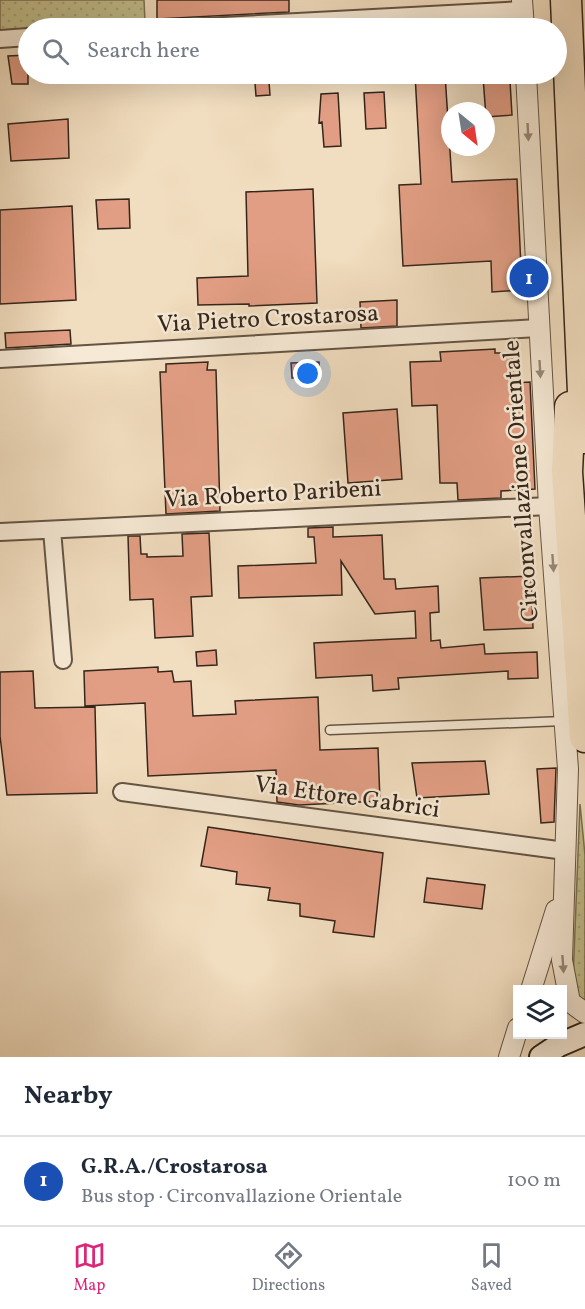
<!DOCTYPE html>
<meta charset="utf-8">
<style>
body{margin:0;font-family:Vollkorn,serif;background:#f6f6f7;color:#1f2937}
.controls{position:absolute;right:18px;bottom:18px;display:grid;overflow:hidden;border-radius:0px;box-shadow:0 6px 24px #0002}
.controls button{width:54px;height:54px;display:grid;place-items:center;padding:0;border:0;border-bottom:2px solid #e0e1e3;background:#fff;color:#1f2937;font:30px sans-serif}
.compass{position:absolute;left:441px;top:102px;width:54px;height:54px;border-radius:50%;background:#fff;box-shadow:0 6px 24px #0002;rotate:150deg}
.you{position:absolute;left:308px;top:374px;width:21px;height:21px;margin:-15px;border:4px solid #fff;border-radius:50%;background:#1a73e8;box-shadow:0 0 0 9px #1a73e833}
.badge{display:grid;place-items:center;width:39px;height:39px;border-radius:50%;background:#db2777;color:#fff;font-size:20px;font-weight:700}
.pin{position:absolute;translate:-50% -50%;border:3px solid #fff;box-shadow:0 2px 6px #0006}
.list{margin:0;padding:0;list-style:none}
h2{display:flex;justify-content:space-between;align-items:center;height:78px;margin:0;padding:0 24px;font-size:26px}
h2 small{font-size:20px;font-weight:400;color:#747a83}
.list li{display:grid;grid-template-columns:39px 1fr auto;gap:18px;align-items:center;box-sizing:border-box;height:90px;padding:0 24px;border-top:2px solid #e0e1e3}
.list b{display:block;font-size:22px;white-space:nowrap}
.list p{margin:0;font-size:20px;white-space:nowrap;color:#747a83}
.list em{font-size:20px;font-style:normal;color:#747a83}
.icon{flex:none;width:33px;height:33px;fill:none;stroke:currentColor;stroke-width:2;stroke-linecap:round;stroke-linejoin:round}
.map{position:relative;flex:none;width:585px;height:1057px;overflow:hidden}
.search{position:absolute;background:#fff;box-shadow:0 6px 24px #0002;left:18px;right:18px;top:18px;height:66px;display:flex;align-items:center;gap:15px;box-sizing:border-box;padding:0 21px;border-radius:33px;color:#747a83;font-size:22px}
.sheet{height:168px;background:#fff}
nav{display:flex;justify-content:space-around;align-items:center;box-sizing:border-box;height:84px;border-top:2px solid #e0e1e3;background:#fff;font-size:16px;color:#747a83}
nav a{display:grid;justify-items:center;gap:3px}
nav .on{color:#db2777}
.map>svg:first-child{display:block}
</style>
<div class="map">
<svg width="585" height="1057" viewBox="0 0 585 1057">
<defs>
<pattern id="grass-dots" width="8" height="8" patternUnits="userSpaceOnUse" patternTransform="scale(1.5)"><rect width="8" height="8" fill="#c2bf8d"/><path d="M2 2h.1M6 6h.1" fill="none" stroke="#a7a479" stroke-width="1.8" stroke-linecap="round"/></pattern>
</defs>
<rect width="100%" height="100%" fill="#f1ddbf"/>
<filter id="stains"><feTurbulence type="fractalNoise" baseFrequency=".00333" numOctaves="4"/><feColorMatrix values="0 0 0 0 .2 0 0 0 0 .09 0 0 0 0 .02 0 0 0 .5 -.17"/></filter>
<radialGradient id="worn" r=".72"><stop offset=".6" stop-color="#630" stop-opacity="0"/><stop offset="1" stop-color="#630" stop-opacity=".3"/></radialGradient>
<path fill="url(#grass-dots)" stroke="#7c7254" stroke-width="1.5" d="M0 0H144L145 22 0 30Z
M580 804 585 855V1004L573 990V980Z"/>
<path fill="#e29e84" stroke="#35261b" stroke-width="1.5" d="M157 0H289V12L157 19Z
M28 55V84H12L8 56Z
M415 74H445L452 182 517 179 522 290 492 292 491 261 403 266 399 185 421 184Z
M483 77H495L496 82 510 81 512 115 486 117Z
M269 82 270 95 256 96 255 83Z
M384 92 386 128 366 129 364 93Z
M338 93 341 146 324 147 322 122 319 123 321 94Z
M68 119 69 158 11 161 8 124Z
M313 189 317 303 249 306V304L198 305 197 278 248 276 246 192Z
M129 199 130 228 98 229 96 200Z
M72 206 76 300 0 304V210Z
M397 300V326L361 328 360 302Z
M70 330 71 344 6 348 5 333Z
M495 349V353H512L513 383 530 382 535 489 501 491V498L458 500 457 483H440L437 405 412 406 410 362 441 361 440 352Z
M208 362 207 370H216L220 511 166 514 160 372H166V364Z
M319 362 320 377 292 378 291 363Z
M397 409 402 479 348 483 343 413Z
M333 527V537L382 535 384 579H395L396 589 438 586 439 612 430 613 431 641 440 640 441 648 484 644 485 654 537 652 538 678 508 679V671L398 678 399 689 373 691 372 675 316 678 314 643 416 638 415 611 375 614 341 561 342 595 239 598 238 566 316 563 314 537H308V528Z
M209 533 212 596 191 597 193 636 155 638 153 599 130 600 128 536H140L141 554H147V557L183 556 182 534Z
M531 576 533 628 484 630 480 578Z
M216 650 217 665 197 666 196 652Z
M158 667V672L172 671 174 682 191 681 193 716 236 714 235 701 318 697 320 750 378 748 380 801 299 805 277 802 276 770 148 776 145 703 85 706 84 671Z
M33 671 35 708 95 707 97 793 7 795 0 736V672Z
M485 761 489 794 417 798 412 763Z
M556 768 554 822 541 823 537 769Z
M208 827 383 853 374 937 333 932 335 921 300 916V904L268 900 270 888 236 884 237 872 201 866Z
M427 878 485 885 482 909 424 902Z"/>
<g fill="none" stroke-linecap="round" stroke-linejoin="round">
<g stroke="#645444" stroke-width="11">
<path id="service" d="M330 730 564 721"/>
</g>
<g stroke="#645444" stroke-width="20">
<path id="minor" d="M185 28 523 10
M0 39 28 37
M0 359 538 328
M52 530 63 660
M0 532 549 506
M122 792 565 851"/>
</g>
<g stroke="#645444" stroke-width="22">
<path id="tertiary" d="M522 0 524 28
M526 74 549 506 568 769 562 960 570 1002 585 1013
M531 990 556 910
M509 1057 518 1028"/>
</g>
<g stroke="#35261b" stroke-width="26">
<path id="secondary" d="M541 1057 559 1045 585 1034"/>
</g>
<g stroke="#35261b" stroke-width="33">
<path id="motorway" d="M566 0 585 438
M570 407 567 472 585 737"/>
</g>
<use href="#service" stroke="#f6e9d5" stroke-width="8"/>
<use href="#minor" stroke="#f6e9d5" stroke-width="16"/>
<use href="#tertiary" stroke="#f6e9d5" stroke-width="20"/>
<use href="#secondary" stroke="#f6e9d5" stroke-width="22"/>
<use href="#motorway" stroke="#f1ddbf" stroke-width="30"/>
</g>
<defs><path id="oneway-solid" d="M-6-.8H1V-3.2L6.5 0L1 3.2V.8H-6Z" transform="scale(1.5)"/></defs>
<g fill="#968878">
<use href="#oneway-solid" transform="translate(528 132) rotate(87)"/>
<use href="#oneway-solid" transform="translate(540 369) rotate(87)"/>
<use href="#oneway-solid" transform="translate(553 563) rotate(86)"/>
<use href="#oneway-solid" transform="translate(563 964) rotate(86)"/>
</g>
<g text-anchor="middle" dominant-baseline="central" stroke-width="5" stroke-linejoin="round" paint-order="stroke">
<g font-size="24" fill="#35261b" stroke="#f6e9d5">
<text transform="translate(268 320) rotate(-3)">Via Pietro Crostarosa</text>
<text transform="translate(522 481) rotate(-94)">Circonvallazione Orientale</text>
<text transform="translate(273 495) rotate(-3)">Via Roberto Paribeni</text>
<text transform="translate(347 798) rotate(8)">Via Ettore Gabrici</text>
</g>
</g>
<rect width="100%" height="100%" filter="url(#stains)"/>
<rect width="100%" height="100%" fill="url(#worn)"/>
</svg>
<div class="controls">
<button><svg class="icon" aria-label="layers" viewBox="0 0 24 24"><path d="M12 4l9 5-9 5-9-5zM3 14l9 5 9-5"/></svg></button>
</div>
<svg class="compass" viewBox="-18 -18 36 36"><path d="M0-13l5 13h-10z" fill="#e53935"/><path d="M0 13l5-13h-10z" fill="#747a83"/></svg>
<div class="you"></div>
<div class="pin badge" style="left:529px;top:278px;background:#1a4fb4">1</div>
<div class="search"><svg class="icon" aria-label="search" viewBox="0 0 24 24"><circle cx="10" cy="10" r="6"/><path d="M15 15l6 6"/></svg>Search here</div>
</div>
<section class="sheet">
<h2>Nearby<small></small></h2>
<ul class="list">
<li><span class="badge" style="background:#1a4fb4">1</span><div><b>G.R.A./Crostarosa</b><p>Bus stop · Circonvallazione Orientale</p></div><em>100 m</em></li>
</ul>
</section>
<nav>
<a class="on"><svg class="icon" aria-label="map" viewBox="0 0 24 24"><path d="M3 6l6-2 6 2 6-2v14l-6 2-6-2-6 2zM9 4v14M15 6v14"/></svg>Map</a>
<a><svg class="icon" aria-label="directions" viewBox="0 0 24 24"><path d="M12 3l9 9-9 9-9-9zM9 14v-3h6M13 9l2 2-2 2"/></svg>Directions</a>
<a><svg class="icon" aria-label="saved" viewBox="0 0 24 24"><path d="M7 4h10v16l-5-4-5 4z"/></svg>Saved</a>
</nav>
